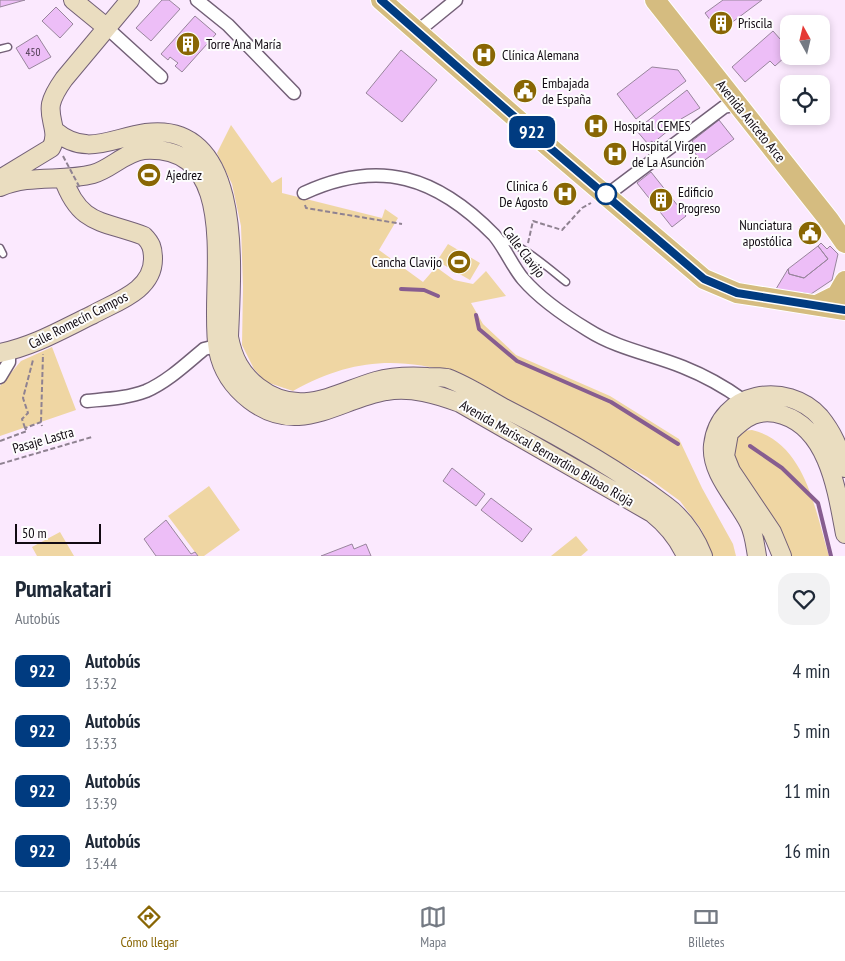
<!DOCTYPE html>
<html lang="es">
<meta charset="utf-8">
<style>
:root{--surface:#fff;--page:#f2f2f3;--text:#1f2937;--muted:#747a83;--line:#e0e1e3;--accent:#896604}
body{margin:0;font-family:"PT Sans Narrow",sans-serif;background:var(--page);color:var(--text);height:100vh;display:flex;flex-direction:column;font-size:19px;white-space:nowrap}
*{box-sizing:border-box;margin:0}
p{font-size:16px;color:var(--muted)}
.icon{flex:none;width:28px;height:28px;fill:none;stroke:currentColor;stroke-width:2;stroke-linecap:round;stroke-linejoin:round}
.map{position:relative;height:556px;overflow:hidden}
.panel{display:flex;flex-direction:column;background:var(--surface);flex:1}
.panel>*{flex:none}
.badge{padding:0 10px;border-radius:8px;font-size:18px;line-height:32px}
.needle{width:32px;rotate:352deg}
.controls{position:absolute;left:780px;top:15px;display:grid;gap:10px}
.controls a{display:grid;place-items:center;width:50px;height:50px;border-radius:10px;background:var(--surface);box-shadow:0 2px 8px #0003;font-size:25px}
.scale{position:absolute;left:15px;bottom:12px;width:86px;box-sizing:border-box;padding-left:5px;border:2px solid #110a12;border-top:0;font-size:14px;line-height:18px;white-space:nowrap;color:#110a12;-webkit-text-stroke:4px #fdfdfd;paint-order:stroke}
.map>.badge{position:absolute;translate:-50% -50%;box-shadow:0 0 0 2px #fff}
.round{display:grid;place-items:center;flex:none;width:52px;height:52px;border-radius:15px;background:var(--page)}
.summary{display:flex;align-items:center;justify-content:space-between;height:85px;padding:0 15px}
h1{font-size:24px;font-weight:700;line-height:38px}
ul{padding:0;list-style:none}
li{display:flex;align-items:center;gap:15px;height:60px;padding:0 15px}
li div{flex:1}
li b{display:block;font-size:19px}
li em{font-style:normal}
li .badge{min-width:55px;font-weight:700;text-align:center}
.tab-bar{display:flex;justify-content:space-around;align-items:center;height:70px;border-top:1px solid var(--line);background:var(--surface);font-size:14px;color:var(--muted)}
.tab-bar a{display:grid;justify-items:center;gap:2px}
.tab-bar .on{color:var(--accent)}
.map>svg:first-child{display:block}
</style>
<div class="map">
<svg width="845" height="556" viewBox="0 0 845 556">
<rect width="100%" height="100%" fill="#fbe9fe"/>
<path fill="#efd6a3" d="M231 125 272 183 282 177V193L382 218 385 209 398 218 379 250 423 282 436 267 454 280 473 284 486 271 506 296 471 303 483 324 516 355 610 396 679 439 702 488 733 544 736 556H712L701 529 680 501 647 477 455 373C394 356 349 360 293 391L266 382 254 369 242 345 243 287 241 226 232 184 217 153Z
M448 244 480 263 470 280 437 261Z
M52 347 76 410 0 436V386L21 361Z
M752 430C806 443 815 511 829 556H780L727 461 731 438 742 431Z
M209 486 240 530 204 556H198L168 516Z
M60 532 74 556H37L32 547Z
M576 536 588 550 581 556H551Z"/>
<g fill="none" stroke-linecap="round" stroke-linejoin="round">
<path stroke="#875d90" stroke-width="4" d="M401 289 424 290 438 296
M476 315 479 329 517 361 611 402 678 444
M750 446 782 468 818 503 831 556"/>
</g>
<path fill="#edbef7" stroke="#98859c" d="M0 0H25L0 7Z
M162 0H169L180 9 151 41 136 28Z
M723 0H762L719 32 705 13Z
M56 7 73 24 60 38 42 21Z
M195 16 216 34 182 72 175 66 178 63 170 57 168 60 161 54Z
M773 31 788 48 782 53 785 57 775 66 770 61 745 82 732 67Z
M37 35 51 57 29 69 16 48Z
M401 50 437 80 402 122 366 93Z
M652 67 678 70 686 81 636 119 617 94Z
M687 90 700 108 681 119 684 123 671 132 669 130 653 143 652 141 648 144 636 130Z
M719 120 734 139 702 162 694 152 698 149 692 141Z
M651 172 686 216 672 227 637 183Z
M821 243 827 249 830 246 838 254 832 280 811 294 803 293 801 295 776 289 788 269 789 274 804 278 828 259 818 246Z
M818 246 828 259 804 278 789 274 788 269Z
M452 468 485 494 476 506 443 481Z
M491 498 532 529 522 542 481 510Z
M166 520 191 554 195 552 198 556H156L144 539Z
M352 544 354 549 366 544 371 556H321Z"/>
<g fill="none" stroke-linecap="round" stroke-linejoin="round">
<g stroke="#736077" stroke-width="9">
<path id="lane" d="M0 49 8 47
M499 240C516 239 552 271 566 282
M0 248 3 254"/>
</g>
<g stroke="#736077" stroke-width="15">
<path id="street" d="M197 0 228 25 294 93
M106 27 161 77
M418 31 456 0
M304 193C380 158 437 177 494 235 505 248 512 266 523 279 541 300 565 316 588 330 618 349 651 354 683 367 703 375 725 387 743 400
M607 195 724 107 738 104
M0 377 9 362V351
M87 401C107 399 128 398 146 391 167 382 186 364 204 349L212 347 218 351"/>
</g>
<g stroke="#736077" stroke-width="20">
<path id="secondary" d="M73 0 106 27
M55 131C86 157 111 138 146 133 247 120 231 277 229 337 233 358 241 374 258 387 299 419 335 393 376 381 393 376 410 376 428 377 434 377 441 377 447 378 466 385 486 398 504 408 559 436 616 468 665 505 683 518 695 536 703 556
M0 179 51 148C60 132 48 120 51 104 53 95 59 86 64 79L130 0
M0 187C30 174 62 182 93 174 111 169 125 152 144 150 247 144 207 291 218 350 222 371 233 387 250 400 298 437 337 400 386 391 412 387 436 394 460 403L652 513C667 525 678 538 686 556
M0 353C34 346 61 330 92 315 115 302 153 291 153 259 153 248 151 243 144 236 102 220 80 226 63 178
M757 556C755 545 754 533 749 523 737 499 710 473 713 445 719 391 787 380 820 417 833 433 839 448 845 468
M782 556 772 532 731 471 725 456 729 433C745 417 759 407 783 415 829 430 837 492 845 534"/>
</g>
<g stroke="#fff" stroke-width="22">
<path id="primary" d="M381 0 549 147 704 279 737 293 845 310
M655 0 829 220 845 243
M817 305 837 295 845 281"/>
</g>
<path stroke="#8f8291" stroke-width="2" stroke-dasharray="5 2.5" stroke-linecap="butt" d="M305 205 306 208 402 224
M528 243 533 221 562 230 582 208 591 203
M41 422 43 354
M25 428 22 419 28 413 23 398 33 360
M0 441 27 431 25 428 41 422 42 426
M0 464 92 437"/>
<use href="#lane" stroke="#fff" stroke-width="6"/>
<use href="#street" stroke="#fff" stroke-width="12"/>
<use href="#secondary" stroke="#eaddc0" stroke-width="18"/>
<use href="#primary" stroke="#d5bc80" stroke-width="20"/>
<path stroke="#8f8291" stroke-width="2" stroke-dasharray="5 2.5" stroke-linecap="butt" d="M63 156 80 188"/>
</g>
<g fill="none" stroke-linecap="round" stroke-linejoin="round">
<g stroke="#fff" stroke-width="11">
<path id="line" d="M381 0 549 147 704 279 737 293 845 310"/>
</g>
<use href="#line" stroke="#003b80" stroke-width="8"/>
</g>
<defs>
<g id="building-disc" transform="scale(1.25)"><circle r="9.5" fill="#896604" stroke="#fdfdfd"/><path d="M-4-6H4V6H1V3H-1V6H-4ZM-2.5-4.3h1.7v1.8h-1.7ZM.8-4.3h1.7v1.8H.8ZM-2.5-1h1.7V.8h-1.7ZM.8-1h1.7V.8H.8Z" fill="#fff"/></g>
<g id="hospital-disc" transform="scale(1.25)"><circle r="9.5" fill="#896604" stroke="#fdfdfd"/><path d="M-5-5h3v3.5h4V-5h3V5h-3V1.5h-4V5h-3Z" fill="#fff"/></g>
<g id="civic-disc" transform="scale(1.25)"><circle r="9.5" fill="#896604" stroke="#fdfdfd"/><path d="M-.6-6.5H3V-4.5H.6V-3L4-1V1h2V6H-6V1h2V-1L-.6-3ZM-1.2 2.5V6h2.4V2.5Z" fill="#fff"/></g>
<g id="stadium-disc" transform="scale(1.25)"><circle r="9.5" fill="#896604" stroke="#fdfdfd"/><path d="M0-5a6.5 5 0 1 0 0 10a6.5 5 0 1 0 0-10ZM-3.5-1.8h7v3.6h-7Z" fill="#fff"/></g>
</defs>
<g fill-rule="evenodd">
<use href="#building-disc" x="721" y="23"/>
<use href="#building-disc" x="188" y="44"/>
<use href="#hospital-disc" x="484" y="55"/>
<use href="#civic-disc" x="525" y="91"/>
<use href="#hospital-disc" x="596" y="126"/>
<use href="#hospital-disc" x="615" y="154"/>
<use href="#stadium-disc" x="149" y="175"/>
<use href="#hospital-disc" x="565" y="194"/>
<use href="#building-disc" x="661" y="200"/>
<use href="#civic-disc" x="810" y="233"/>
<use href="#stadium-disc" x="459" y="262"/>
</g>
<circle fill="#fff" stroke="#003b80" stroke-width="2.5" cx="606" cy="194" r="10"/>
<g text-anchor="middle" stroke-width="4" stroke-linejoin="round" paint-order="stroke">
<g font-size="11" fill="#48374b">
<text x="33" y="56">450</text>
</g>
<g font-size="14" fill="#110a12" stroke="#fdfdfd" text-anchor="start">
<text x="738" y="28">Priscila</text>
<text x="206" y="49">Torre Ana María</text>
<text x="502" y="60">Clínica Alemana</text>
<text x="542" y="88">Embajada<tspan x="542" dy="16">de España</tspan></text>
<text x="614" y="131">Hospital CEMES</text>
<text x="632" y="151">Hospital Virgen<tspan x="632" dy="16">de La Asunción</tspan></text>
<text x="166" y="180">Ajedrez</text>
<text x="548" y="191" text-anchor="end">Clinica 6<tspan x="548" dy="16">De Agosto</tspan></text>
<text x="678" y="197">Edificio<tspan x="678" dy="16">Progreso</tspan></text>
<text x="792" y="230" text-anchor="end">Nunciatura<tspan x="792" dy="16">apostólica</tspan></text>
<text x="442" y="267" text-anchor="end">Cancha Clavijo</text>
</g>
<g font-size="14" fill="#110a12" stroke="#fdfdfd">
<text transform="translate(751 121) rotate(51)" y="5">Avenida Aniceto Arce</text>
<text transform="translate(524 252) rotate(53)" y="5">Calle Clavijo</text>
<text transform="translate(78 320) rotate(-27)" y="5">Calle Romecín Campos</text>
<text transform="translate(43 440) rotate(-16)" y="5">Pasaje Lastra</text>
<text transform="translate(547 453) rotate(30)" y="5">Avenida Mariscal Bernardino Bilbao Rioja</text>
</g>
</g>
</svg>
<div class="controls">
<a><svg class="needle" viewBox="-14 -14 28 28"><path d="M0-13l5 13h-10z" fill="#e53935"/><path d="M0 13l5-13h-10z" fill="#747a83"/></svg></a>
<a><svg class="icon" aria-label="locate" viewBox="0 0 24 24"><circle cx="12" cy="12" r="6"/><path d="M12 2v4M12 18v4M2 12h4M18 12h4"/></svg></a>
</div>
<div class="scale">50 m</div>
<b class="badge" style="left:532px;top:132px;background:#003b80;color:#fff">922</b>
</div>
<section class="panel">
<div class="summary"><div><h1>Pumakatari</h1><p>Autobús</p></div><a class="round"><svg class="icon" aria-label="heart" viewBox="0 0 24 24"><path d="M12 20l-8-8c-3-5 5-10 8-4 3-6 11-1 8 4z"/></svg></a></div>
<ul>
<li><span class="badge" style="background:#003b80;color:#fff">922</span><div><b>Autobús</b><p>13:32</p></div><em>4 min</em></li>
<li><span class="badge" style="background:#003b80;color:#fff">922</span><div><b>Autobús</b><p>13:33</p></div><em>5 min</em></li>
<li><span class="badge" style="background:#003b80;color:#fff">922</span><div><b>Autobús</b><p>13:39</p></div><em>11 min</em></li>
<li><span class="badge" style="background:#003b80;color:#fff">922</span><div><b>Autobús</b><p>13:44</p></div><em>16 min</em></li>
</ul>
</section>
<nav class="tab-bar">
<a class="on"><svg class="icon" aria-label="directions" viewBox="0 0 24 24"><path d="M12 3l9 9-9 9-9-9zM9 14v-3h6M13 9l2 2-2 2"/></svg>Cómo llegar</a>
<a><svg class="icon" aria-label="map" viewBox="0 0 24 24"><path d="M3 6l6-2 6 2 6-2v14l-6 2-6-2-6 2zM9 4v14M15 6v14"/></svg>Mapa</a>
<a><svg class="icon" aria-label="tickets" viewBox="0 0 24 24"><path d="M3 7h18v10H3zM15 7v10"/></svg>Billetes</a>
</nav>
